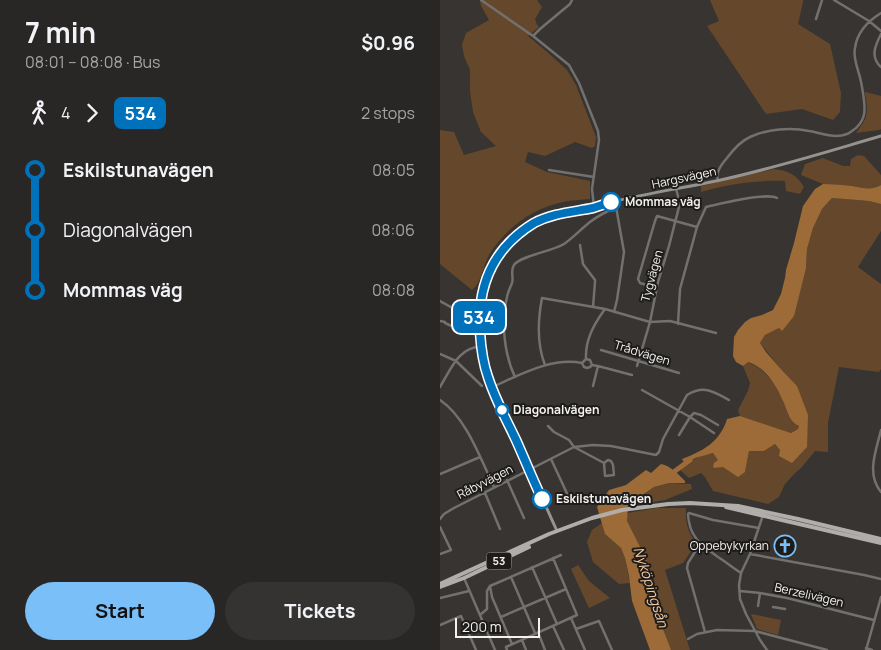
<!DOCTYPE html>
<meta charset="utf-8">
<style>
:root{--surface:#292725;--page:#353332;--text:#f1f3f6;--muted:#a5a5a7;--accent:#7abff8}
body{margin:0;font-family:Manrope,sans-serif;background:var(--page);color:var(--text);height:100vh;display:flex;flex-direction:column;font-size:19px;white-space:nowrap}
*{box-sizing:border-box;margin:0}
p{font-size:16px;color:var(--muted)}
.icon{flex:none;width:28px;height:28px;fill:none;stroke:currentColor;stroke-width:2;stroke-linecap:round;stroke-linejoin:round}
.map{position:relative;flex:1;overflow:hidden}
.drawer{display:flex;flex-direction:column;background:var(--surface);width:440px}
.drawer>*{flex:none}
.badge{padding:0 10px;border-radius:8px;font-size:18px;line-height:32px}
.scale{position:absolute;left:15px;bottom:12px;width:85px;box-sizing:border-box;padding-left:5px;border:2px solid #f4f2f0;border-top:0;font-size:14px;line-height:18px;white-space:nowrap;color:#f4f2f0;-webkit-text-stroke:4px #1d1c1a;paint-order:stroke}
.map>.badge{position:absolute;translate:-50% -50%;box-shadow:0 0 0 2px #fff}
.legs{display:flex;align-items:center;gap:8px;height:55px;padding:0 25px;font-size:16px}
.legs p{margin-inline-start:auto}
.head{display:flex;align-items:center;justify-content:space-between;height:85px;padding:0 25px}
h1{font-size:28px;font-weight:700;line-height:38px}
.primary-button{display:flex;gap:10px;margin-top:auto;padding:10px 25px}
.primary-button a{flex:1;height:58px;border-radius:30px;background:var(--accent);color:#111;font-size:20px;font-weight:700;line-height:58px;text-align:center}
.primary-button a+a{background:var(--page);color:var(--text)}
ul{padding:0 25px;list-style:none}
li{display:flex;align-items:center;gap:18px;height:60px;font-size:19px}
li i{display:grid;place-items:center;width:8px;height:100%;margin:0 6px;background:currentColor}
li i::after{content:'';width:12px;height:12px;margin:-6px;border:4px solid;border-radius:50%;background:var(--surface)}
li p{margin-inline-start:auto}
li:first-child i{background:linear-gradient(#0000 50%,currentColor 0)}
li:last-child i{background:linear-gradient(currentColor 50%,#0000 0)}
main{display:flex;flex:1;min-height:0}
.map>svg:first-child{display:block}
</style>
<main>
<section class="drawer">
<div class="head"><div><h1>7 min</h1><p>08:01 – 08:08 · Bus</p></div><b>$0.96</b></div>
<div class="legs"><svg class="icon" aria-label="walk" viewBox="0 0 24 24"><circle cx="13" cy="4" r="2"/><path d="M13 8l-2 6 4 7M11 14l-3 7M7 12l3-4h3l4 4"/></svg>4<svg class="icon" aria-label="forward" viewBox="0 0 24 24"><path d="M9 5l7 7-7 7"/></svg><b class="badge" style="background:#0072bc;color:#fff">534</b><p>2 stops</p></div>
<ul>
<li><i style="color:#0072bc"></i><b>Eskilstunavägen</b><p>08:05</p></li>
<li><i style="color:#0072bc"></i><span>Diagonalvägen</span><p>08:06</p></li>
<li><i style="color:#0072bc"></i><b>Mommas väg</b><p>08:08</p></li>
</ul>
<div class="primary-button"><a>Start</a><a>Tickets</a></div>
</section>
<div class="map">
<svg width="441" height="650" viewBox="0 0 441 650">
<rect width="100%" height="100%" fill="#373431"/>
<path fill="#65482b" d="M40 0H97L102 7 95 19 97 25 99 27 88 36 106 51 127 70 136 85 156 137 155 146 152 148 135 142 105 156 88 152 85 162 107 172 150 181V199C141 200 132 200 123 202 91 209 66 228 49 255 43 266 42 282 32 290L0 264V130L14 132 24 155 56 146 41 132 33 112 30 91V70L24 56 22 45 26 33 49 20 41 6Z
M270 0H363V2L358 24 390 44 401 93 400 112 393 120 362 109 326 114 267 26 279 21Z
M425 92 441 96V129L439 130 416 133C429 116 428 113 425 92Z
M418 155 424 156 441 175V185L436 188 424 189 414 186 383 184 361 175 365 164 383 158 403 166H410L411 159Z
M334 169C349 171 356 174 364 187L360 194 346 191 345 181C316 180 288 184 261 192V186Z
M392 198 429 201 441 204V231L418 267 441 284V369L439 372 399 367 388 423V452L375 451 361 468 355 473 345 484 339 497 328 504 273 491 265 477 261 473 249 478 240 470C249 460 260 455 273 453L279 461 275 468 283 467 305 472 309 451H324L335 444 340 450 367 447 357 386 340 368 320 343 325 335 339 328 342 331 366 268 367 249 373 228 382 209Z
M307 362C328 369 337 388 346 407 347 410 348 415 350 418 352 421 357 424 359 426L358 429 351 433 300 416 298 410 308 391 310 383 303 366Z
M229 483 251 484 252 489 225 500 188 506 214 487Z
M217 508H246C245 523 248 531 256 544L243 563 225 570 250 650H230L211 598 210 590 213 579 187 521V513Z
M162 523 165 534 181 548 185 558 190 583 179 584 153 562 147 542 152 530Z
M138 565 149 581 170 598 149 608 131 569Z
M311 614 341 620 338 635 317 629Z"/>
<path fill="#9d6b37" d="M383 184C393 184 403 185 412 186 423 188 431 191 441 185V204L429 201 392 198 382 209 373 228 367 249 366 268 354 316 342 331 339 328 325 335 320 343 326 352 340 368 357 386 368 415 367 447 352 463 339 456 340 450 335 444 324 451H309L305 472 298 477 283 467 275 468 273 467 274 463 278 460 273 453 255 458 245 464 242 459C263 451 280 442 287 419L300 416 351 433 358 429 359 426C349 421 348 413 344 403 336 386 327 368 308 362L303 366 296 362 293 356 294 337 298 330 305 322 311 318 322 315 333 310 341 294 345 278 346 270 354 243 363 206 375 189Z
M221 464C231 466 238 474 245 481V483H229L214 487 188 505 187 521 208 563 213 579 210 590 211 598 231 650H210L192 601 189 576 185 558 181 548 165 534 157 507 169 490 186 485 206 470 211 473Z"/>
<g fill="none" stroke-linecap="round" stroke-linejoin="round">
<path stroke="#9d6b37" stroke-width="5" d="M232 475 235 471 250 460"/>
<path stroke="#73716f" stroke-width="2.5" d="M41 0 93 36 129 65 139 83 158 131 159 140 152 189 154 207
M394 0 429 21 441 31
M376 19 382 0
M441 34C435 46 430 57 441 67
M93 36 100 29 130 4 132 0
M109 170 154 177
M278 181C275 172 282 164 287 158 293 150 301 141 310 137 327 129 351 127 369 131 382 133 394 139 407 134 410 133 413 130 416 128 427 118 425 107 423 93 422 87 421 80 419 74 417 66 413 57 415 48 417 32 428 21 441 13
M140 245 143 264 155 280V282L153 307
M217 288 200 283 198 279 215 221 217 216 257 227
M0 301 18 311 26 318 39 321
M174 312 177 300 184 252 175 201
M0 321 5 322V323L20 330
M238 324 240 289 257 227 266 207C280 204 326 192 337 198
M161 350 239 373
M0 354 16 361 42 386
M146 359 150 360 152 365 158 366
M142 363 146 359C145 340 154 324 165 309
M142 363 144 367 147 368 150 367 152 365
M105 365C97 345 98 319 102 298L165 309 210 322 230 321 276 333
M197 366 210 322 218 282 229 246 239 207 238 196 236 189
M75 377C64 354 61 322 67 297 68 292 70 288 72 283 74 277 70 271 74 265 80 256 113 251 124 244 133 238 141 229 150 222 158 216 167 211 177 207
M153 386 158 366 192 375
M0 387C10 371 19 346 41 347
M52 387C80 375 111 357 142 363
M202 390 250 417 274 433
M0 400C26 417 41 460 54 487
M108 426 114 432 129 440 134 447 164 463 165 476 174 475 173 465 171 461 168 460 164 463
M441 430C436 451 426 474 441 492
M239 435 250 417 254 413 261 415 278 425
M111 459 131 502
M0 474 40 457
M67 480 84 518
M45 493 60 529
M323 515 310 554 301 573 299 585 300 599 306 614 320 640 327 650
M0 519 4 514 14 508 134 447 153 445 171 446 216 455 219 452 223 439 247 395C264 385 273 391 289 400
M0 527 11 550 0 554
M260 544 248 563 247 568 265 632
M310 554 424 575 441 579
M92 567 117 624
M301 573C293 568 286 562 278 557 261 545 249 537 248 514L249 513 273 520 319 528
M71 577 95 633
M24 578 55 650
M50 586 52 597 72 644
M300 591 320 593 347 598 434 620
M0 598 29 591
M318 606 320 593
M333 607 345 609
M40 615 47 609V591L50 586 121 555
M61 617 126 589
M131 618 145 650
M0 625 21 616 36 650
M113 626 124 650
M136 629 159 621 172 650
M98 632 105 650
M248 639 257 634 277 630 315 631 387 650
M82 640 86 650
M426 648 432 650
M67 650 66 647 137 615 113 558
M426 650 441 597"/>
<path stroke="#959390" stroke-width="3" d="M117 531 52 387C27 323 37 247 105 218 120 211 138 211 154 207 161 206 168 203 176 201 209 193 243 188 276 181 332 169 386 152 441 136"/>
<path stroke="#b0adaa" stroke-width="4" d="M286 507 441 543
M0 584 109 534 152 518 182 510 228 504 250 503 298 506 358 519 441 539
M0 587 24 578 89 547"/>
</g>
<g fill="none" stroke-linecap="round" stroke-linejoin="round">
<g stroke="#fff" stroke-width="11">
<path id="line-1" d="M102 499C93 480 85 460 76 440 66 419 55 399 48 377 43 363 41 348 40 332 37 286 53 248 94 223 113 213 133 212 153 208 159 206 165 204 171 202"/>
</g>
<use href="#line-1" stroke="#0072bc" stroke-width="8"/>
</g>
<defs>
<g id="church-ring" transform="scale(1.125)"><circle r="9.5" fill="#1d1c1a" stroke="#7abff8" stroke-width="1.5"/><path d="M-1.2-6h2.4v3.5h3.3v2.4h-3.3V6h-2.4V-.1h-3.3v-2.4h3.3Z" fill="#7abff8"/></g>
</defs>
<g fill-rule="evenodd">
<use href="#church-ring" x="345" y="546"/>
</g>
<g fill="#fff" stroke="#0072bc" stroke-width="2.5">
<circle cx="171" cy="202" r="9"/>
<circle cx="62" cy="410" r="6"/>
<circle cx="102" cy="499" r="9"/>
</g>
<g text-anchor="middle" stroke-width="4" stroke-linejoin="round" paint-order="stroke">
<rect fill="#1d1c1a" stroke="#b4b2b0" stroke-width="1" x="46.5" y="552.5" width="25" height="17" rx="4"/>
<g font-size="11" font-weight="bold" fill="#f4f2f0">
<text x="59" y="565">53</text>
</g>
<g font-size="12" fill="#f4f2f0" stroke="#1d1c1a">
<text transform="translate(244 178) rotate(-12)" y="4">Hargsvägen</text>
<text transform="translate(212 276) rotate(-75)" y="4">Tygvägen</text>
<text transform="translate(202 353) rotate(17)" y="4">Trådvägen</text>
<text transform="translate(45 482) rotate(-27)" y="4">Råbyvägen</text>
<text transform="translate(369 595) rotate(13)" y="4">Berzelivägen</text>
</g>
<g font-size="12" font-weight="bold" fill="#f4f2f0" stroke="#1d1c1a" text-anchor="start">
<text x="185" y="206">Mommas väg</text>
<text x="73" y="414">Diagonalvägen</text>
<text x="116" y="503">Eskilstunavägen</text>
</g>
<g font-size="12" fill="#f4f2f0" stroke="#1d1c1a" text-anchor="end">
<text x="329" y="550">Oppebykyrkan</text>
</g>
<g font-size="14" font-style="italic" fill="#f7cba1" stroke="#1d1c1a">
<text transform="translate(211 587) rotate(72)" y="5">Nyköpingsån</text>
</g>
</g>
</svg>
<div class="scale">200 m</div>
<b class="badge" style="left:39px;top:317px;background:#0072bc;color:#fff">534</b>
</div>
</main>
